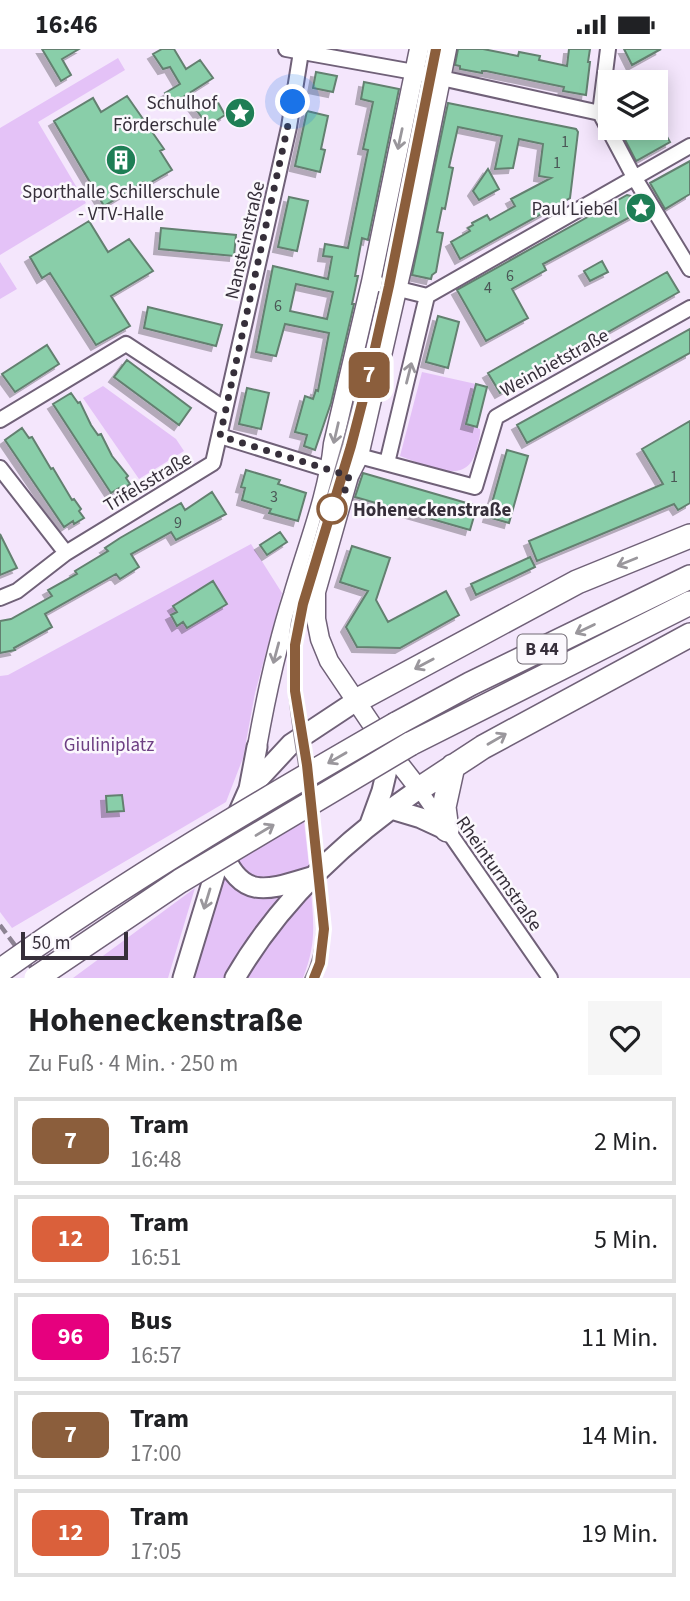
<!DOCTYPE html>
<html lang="de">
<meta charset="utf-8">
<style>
:root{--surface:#fff;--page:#f6f6f6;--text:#202124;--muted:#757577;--line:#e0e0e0}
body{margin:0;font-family:"Source Sans 3",sans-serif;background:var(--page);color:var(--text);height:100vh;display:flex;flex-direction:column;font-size:26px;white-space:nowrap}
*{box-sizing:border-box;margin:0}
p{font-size:23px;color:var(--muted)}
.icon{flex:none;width:38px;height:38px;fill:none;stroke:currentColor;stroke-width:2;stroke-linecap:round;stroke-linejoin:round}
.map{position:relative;height:929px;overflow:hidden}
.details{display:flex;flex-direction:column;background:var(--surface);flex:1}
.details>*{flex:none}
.badge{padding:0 14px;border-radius:10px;font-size:24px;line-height:46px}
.fabs{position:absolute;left:598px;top:21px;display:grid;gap:14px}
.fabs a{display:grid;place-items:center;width:70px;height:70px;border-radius:0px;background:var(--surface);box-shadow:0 4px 18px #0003;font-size:35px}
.scale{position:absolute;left:21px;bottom:18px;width:107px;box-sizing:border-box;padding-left:7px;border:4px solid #362f3a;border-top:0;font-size:19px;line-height:24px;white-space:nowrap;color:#362f3a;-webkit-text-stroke:5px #fbf8fd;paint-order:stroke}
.you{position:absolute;width:35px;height:35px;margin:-18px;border:5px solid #fff;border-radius:50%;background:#1a73e8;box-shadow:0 0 0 10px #1a73e833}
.map>.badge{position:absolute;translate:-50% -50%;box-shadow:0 0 0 4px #fff}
.round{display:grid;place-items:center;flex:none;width:74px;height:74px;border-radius:0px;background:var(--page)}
.overview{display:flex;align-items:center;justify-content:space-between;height:119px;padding:0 28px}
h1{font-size:33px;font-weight:700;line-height:52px}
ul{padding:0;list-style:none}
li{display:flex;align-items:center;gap:21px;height:88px;margin:0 14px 10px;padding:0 14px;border:4px solid var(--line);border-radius:0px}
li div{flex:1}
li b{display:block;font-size:26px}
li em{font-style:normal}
li .badge{min-width:77px;font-weight:700;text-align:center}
.status{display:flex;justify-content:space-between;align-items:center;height:49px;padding:0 35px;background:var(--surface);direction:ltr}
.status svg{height:19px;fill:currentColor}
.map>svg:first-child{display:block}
</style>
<div class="status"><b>16:46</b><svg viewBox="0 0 49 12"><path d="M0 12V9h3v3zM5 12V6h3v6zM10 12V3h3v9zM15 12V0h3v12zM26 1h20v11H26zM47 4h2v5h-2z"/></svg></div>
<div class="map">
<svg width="690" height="929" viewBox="0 0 690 929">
<defs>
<filter id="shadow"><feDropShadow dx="-5" dy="5" stdDeviation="0" flood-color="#0004"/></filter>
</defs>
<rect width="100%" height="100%" fill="#f4e6fc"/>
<path fill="#e4c2f7" d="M118 9 125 21 38 73 86 154 0 206V79Z
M0 213 17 240 0 250Z
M422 323 476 335 466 375 480 380C481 387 478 394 476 402 466 439 426 416 400 407Z
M103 337 176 390 184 402 139 430 83 349Z
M251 495 282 544 255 644 243 709 226 753 12 879 0 863V627L8 626Z
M304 772 309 817 294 826 257 833 235 813Z
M225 826 285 845 226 929H192L223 827Z
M195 839 168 929H73Z
M311 842C314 878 316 895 303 929H244L283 872Z"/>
<path fill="#89cea9" stroke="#638070" stroke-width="2" fill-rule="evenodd" filter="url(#shadow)" d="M42 0H79L62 10 71 26 61 32Z
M162 0H174L186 20 200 11 213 29 172 55 165 44 180 35 170 18 163 20 153 5Z
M458 0H483L518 7 519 3 540 7 539 11 567 17 569 0H590L588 13H590L586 46 563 42 564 38 486 22H482V24L460 20V17L455 16Z
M624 0H661L632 16Z
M316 23 337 27 333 43 313 39Z
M364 33 399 40 368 191 362 189 355 227H358L352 255H354L331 354 315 401 304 397 307 386 295 383 305 347 313 350 316 341 318 342 329 284 285 275 276 307 256 303 273 217 328 230 332 208 323 207 325 195 348 199 368 101 363 100 373 53 361 50ZM296 235 333 243 327 270 290 262Z
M127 47 164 100 160 102 172 121 146 136 144 133 104 157 54 72 93 49 101 63Z
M216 50 225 66 208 77 192 55Z
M448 54 576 80 578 83 570 149 460 210 451 193 470 182 468 179 473 176 472 174 487 166 490 171 515 157 511 150 551 129 539 127 543 95 519 90 513 119 495 120 502 87 458 78 449 118 453 119 445 160 442 159 437 183 443 184 436 223 432 226 431 230 412 226Z
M307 62 328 67 321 100 325 101 320 123 295 117Z
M661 77 670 93 636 112 619 79H657Z
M690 112V145L665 160 650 134Z
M488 120 499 140 479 151 473 142Z
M627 146 635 148 643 161 543 215 546 221 512 240 528 269 486 292 457 241Z
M289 148 308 152 297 202 278 198Z
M89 172 108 203 129 190 153 222 111 247 130 277 96 296 50 224 42 229 30 208Z
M161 179 236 186 234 207 159 200Z
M602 212 608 223 590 232 584 222Z
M667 223 679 243 500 344 488 324Z
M148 258 222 276 216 297 144 279Z
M438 267 459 273 448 319 426 313Z
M690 280V304L527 394 517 376Z
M47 296 59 315 15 343 2 325Z
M127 311 191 359 179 376 114 328Z
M476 335 487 338 477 378 466 375Z
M247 339 269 344 261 380 239 375Z
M71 344 78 354 80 353 91 376 98 386 101 385 112 407 128 427 126 429 130 435 121 441 119 439 111 444 53 355Z
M690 372V454L678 461 674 455 537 512 529 492 663 435 642 400Z
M22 379 29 389 32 388 51 420 53 419 72 451 74 450 81 460 79 462 84 469 74 475 73 472 64 478 5 391Z
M507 401 528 407 509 474 488 468Z
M246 421 280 431 278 435 306 444 298 472 269 464 271 460 242 451 245 439 241 438Z
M363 424 477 457 470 481 355 448Z
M212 443 226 465 176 491 171 483 131 505 139 518 120 530 116 525 45 565 52 578 14 599 15 601 0 604V572L11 570 52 547 48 541 77 525 75 522 108 502 105 499 120 489 181 454 185 461Z
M280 483 287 493 267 506 260 496Z
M0 485 17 519 0 526Z
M352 497 390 509 376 551 388 573 446 542 459 566 400 599 357 598 346 578 368 542 340 533Z
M530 508 535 518 476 546 471 535Z
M213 532 227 555 187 579 183 573 177 577 171 566 177 563 173 557Z
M122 746 124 762 107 763 106 747Z"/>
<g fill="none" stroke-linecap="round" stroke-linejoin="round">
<g stroke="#706178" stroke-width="18">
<path id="minor" d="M286 0 414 23 600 64
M608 0 600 64 634 128 690 220
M371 233 427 247 690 97
M0 371 126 295 225 360
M220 387 349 427
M359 407 475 438 496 368 690 259
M387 414 427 247
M0 419 66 504
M0 549 17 542 66 504 213 414 289 78 301 3
M419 740 550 929"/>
</g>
<g stroke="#706178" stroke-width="21">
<path id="tertiary" d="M257 698C266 647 277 596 293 546 307 497 328 446 333 395L371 233 419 0
M419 740 391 704 329 612 320 590 316 570V543L349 427 359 407 408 193 447 0"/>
</g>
<g stroke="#706178" stroke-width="23">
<path id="secondary" d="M252 737 291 695 356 652
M391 760 421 769 447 781
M370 775 382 742 391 704
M222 801C241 852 268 841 311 828
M183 929 222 801 249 740 257 698
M235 929C279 853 346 790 419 740"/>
</g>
<g stroke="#706178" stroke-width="26">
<path id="trunk" d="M356 652 577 533 690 487
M396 675 470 635 690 528
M410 695 690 554
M419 740 483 698 690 586
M447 781 444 758 453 717"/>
</g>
<use href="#minor" stroke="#fff" stroke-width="14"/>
<use href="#tertiary" stroke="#fff" stroke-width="18"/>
<use href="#secondary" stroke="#fff" stroke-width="19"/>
<use href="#trunk" stroke="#fff" stroke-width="23"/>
<path stroke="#8d8393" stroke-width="2" d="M305 929C323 895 317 860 313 824 309 788 305 752 299 717 291 664 283 626 292 572L368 306 430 0"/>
<path stroke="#8d8393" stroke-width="4.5" stroke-dasharray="10 5" stroke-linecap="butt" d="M0 876 39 929"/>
<g stroke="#706178" stroke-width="26" stroke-linecap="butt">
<path id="trunk-bridge" d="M0 922C127 831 260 753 396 675
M36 929 180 832 410 695"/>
</g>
<use href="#trunk-bridge" stroke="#fff" stroke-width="23"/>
</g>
<defs><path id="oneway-shaft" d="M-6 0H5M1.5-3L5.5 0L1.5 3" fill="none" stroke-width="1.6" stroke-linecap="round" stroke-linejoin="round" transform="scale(1.75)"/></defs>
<g stroke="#9a979c">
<use href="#oneway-shaft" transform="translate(400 90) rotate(102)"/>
<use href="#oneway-shaft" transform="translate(409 324) rotate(-76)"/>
<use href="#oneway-shaft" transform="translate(336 384) rotate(103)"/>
<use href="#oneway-shaft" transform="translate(627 513) rotate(158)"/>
<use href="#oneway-shaft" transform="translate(585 580) rotate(154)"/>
<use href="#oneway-shaft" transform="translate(276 604) rotate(105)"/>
<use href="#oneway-shaft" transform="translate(424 615) rotate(152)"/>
<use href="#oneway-shaft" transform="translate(497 690) rotate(-30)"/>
<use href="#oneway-shaft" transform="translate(337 709) rotate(150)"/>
<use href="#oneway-shaft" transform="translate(265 781) rotate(-31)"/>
<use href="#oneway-shaft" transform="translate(207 850) rotate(107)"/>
</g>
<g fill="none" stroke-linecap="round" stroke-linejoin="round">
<g stroke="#fff" stroke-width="16">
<path id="line" d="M314 929 320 914 324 880 307 716 295 642V596L303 555 351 397 366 339 389 237 436 0"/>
</g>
<use href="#line" stroke="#8b5e3c" stroke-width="10"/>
<path stroke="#362f3a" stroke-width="7" stroke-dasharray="0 12.6" d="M293 53 220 387 349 427 336 473 332 460"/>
</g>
<defs>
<g id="sight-disc" transform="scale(1.575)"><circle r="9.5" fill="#1e7e55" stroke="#fbf8fd"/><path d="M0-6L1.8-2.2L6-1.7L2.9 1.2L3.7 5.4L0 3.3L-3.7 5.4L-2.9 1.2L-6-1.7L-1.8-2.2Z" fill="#fff"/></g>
<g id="building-disc" transform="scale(1.575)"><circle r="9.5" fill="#1e7e55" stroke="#fbf8fd"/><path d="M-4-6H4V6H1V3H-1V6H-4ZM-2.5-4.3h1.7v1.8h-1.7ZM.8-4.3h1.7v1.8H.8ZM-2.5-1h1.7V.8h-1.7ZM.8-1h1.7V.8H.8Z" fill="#fff"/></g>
</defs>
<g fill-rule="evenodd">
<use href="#sight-disc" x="240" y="64"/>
<use href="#building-disc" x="121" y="111"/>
<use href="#sight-disc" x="641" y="159"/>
</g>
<circle fill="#fff" stroke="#8b5e3c" stroke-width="3.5" cx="332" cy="460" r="14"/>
<g text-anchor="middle" stroke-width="5" stroke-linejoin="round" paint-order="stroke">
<g font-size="16" fill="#4b5756">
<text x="565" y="98">1</text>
<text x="557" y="119">1</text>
<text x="510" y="232">6</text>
<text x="488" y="244">4</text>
<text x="278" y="262">6</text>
<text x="674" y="433">1</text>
<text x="274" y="453">3</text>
<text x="178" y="479">9</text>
</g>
<rect fill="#fbf8fd" stroke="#716b74" stroke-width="2" x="517.5" y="585.5" width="49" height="29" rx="5"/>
<g font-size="18" font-weight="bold" fill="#362f3a">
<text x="542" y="606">B 44</text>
</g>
<g font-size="19" fill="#362f3a" stroke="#fbf8fd" text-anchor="end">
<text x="217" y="60">Schulhof<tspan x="217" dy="22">Förderschule</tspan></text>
<text x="121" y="149" text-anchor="middle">Sporthalle Schillerschule<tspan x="121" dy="22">- VTV-Halle</tspan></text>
<text x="618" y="166">Paul Liebel</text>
</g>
<g font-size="19" fill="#362f3a" stroke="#fbf8fd">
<text transform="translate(244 191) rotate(-77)" y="7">Nansteinstraße</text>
<text transform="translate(554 313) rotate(-29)" y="7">Weinbietstraße</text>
<text transform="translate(147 432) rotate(-31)" y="7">Trifelsstraße</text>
<text transform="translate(500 824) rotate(55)" y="7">Rheinturmstraße</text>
</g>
<g font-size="19" font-weight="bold" fill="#362f3a" stroke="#fbf8fd" text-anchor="start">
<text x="353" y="467">Hoheneckenstraße</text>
</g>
<g font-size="19" fill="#6d3f83" stroke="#fbf8fd">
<text x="109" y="702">Giuliniplatz</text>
</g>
</g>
</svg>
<div class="fabs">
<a><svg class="icon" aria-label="layers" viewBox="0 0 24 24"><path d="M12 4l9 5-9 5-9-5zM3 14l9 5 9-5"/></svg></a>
</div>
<div class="scale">50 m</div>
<div class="you" style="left:293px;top:53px"></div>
<b class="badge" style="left:369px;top:326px;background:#8b5e3c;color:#fff">7</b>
</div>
<section class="details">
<div class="overview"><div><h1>Hoheneckenstraße</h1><p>Zu Fuß · 4 Min. · 250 m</p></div><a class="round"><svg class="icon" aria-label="heart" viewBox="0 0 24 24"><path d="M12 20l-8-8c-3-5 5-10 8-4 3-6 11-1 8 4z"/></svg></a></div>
<ul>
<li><span class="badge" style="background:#8b5e3c;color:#fff">7</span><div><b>Tram</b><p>16:48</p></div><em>2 Min.</em></li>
<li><span class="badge" style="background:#da603b;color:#fff">12</span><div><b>Tram</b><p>16:51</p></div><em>5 Min.</em></li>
<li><span class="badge" style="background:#e6007e;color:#fff">96</span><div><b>Bus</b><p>16:57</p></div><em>11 Min.</em></li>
<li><span class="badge" style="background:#8b5e3c;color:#fff">7</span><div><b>Tram</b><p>17:00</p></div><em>14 Min.</em></li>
<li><span class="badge" style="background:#da603b;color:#fff">12</span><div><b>Tram</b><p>17:05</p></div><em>19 Min.</em></li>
</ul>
</section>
